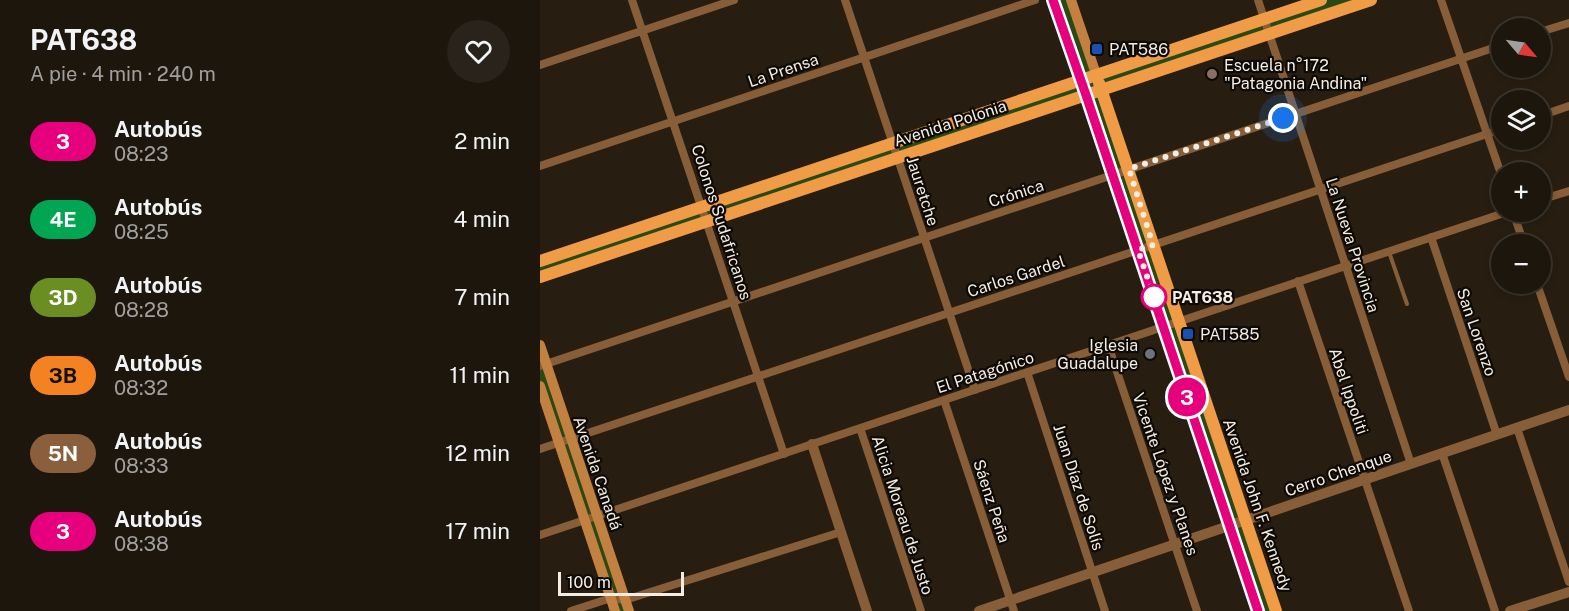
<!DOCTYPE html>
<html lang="es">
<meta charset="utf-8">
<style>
:root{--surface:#1d160d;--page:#2a231b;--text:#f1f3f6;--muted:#a09f9d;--line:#3b352e}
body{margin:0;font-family:"Public Sans",sans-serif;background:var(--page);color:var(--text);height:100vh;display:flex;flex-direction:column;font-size:22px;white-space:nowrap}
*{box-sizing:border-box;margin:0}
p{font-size:20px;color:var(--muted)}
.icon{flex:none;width:33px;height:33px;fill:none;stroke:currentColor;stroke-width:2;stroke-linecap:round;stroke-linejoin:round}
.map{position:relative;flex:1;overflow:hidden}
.panel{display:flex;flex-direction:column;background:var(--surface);width:540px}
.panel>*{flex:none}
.badge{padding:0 12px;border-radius:20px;font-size:21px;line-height:39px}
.needle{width:39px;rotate:119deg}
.buttons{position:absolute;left:951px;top:18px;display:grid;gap:12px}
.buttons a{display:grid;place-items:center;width:60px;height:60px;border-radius:50%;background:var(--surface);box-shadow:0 3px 9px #0003,0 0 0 2px var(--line);font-size:30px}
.scale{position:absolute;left:18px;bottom:15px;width:126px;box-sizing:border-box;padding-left:6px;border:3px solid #f3ede4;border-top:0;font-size:16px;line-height:21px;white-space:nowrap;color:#f3ede4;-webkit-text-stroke:4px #0d0904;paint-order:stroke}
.you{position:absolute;width:30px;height:30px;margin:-15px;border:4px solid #fff;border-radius:50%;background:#1a73e8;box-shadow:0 0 0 9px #1a73e833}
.map>.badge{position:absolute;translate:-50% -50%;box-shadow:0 0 0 3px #fff}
.round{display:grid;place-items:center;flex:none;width:63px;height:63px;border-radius:32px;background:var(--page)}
.overview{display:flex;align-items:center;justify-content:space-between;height:102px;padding:0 30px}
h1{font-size:28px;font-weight:700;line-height:45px}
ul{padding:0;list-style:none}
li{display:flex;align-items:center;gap:18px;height:78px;padding:0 30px}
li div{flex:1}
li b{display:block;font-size:22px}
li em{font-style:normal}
li .badge{min-width:66px;font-weight:700;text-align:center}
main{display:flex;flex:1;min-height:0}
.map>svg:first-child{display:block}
</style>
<main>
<section class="panel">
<div class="overview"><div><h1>PAT638</h1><p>A pie · 4 min · 240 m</p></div><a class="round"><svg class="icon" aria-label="heart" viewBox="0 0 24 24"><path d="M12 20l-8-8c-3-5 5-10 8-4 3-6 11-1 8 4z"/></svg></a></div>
<ul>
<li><span class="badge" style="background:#e6007e;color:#fff">3</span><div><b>Autobús</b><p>08:23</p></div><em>2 min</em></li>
<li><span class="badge" style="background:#00a651;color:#fff">4E</span><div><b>Autobús</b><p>08:25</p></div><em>4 min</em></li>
<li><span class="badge" style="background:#6b8e23;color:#fff">3D</span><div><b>Autobús</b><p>08:28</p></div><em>7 min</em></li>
<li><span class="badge" style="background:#f58220;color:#111">3B</span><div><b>Autobús</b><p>08:32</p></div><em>11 min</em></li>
<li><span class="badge" style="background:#8b5e3c;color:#fff">5N</span><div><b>Autobús</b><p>08:33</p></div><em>12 min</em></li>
<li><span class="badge" style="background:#e6007e;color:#fff">3</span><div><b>Autobús</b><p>08:38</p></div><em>17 min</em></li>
</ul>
</section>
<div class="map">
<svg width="1029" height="611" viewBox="0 0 1029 611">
<rect width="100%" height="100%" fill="#271e11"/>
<path fill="#2a4914" d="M513 0H531L556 74 781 0H831L562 90 736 611H718L546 95 0 277V261L540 80Z
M0 345 89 611H75L0 386Z"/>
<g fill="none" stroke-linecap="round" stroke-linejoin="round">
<path stroke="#875e38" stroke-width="4" d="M849 252 867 304"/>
<path stroke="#875e38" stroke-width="8" d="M92 0 244 454
M305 0 435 390
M718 0 871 464
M901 0 962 177
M1000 32 1029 23
M0 65 194 0
M1000 116 1029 106
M0 166 495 0
M1000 200 1029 191
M973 212 984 244
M891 237 957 435
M758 281 869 611
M997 284 1029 377
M568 345 657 611
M0 366 962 45
M487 372 565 611
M404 400 474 611
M320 428 381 611
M977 428 1029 582
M0 449 962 129
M902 453 955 611
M0 535 967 212
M31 611 71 598 85 600 301 532"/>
<path stroke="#875e38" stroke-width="10" d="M272 444 327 611
M439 611 1029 410
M970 611 1029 592"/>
<path stroke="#c28140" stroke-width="10" d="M513 0 541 80
M531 0 556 74
M0 345 89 611
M0 386 75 611"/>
<path stroke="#f09b45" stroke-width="12" d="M559 83 736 611
M544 89 718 611
M0 261 781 0
M0 277 831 0"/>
</g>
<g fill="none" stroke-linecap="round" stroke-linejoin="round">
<g stroke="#fff" stroke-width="14">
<path id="line" d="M513 0 546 95 718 611"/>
</g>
<use href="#line" stroke="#e6007e" stroke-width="9"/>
<path stroke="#f3ede4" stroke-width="6" stroke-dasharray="0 10.8" d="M614 297 598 250 613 245 589 169 743 118"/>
</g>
<g fill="#1a4fb4" stroke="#0d0904" stroke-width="2">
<rect x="551" y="43" width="12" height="12" rx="3"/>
<rect x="642" y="328" width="12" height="12" rx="3"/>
</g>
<circle fill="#8d6e63" stroke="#0d0904" stroke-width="2" cx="672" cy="74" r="6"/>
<circle fill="#fff" stroke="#e6007e" stroke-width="3" cx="614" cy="297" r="12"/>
<circle fill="#6b7280" stroke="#0d0904" stroke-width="2" cx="610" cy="354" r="6"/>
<g text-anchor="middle" stroke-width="4.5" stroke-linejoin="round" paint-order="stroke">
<g font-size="16" fill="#f3ede4" stroke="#0d0904" text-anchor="start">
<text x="569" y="55">PAT586</text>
<text x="684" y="71">Escuela n°172<tspan x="684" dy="18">"Patagonia Andina"</tspan></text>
<text x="660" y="340">PAT585</text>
<text x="598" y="351" text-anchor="end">Iglesia<tspan x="598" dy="18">Guadalupe</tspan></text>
</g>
<g font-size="16" fill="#f3ede4" stroke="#0d0904">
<text transform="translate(243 70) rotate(-19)" y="6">La Prensa</text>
<text transform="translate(410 123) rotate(-18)" y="6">Avenida Polonia</text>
<text transform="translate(383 191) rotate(72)" y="6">Jauretche</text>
<text transform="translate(476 193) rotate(-18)" y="6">Crónica</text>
<text transform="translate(182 222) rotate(72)" y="6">Colonos Sudafricanos</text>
<text transform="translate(813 245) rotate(72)" y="6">La Nueva Provincia</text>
<text transform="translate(476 276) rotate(-18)" y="6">Carlos Gardel</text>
<text transform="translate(937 332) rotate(71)" y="6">San Lorenzo</text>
<text transform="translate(445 372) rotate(-18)" y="6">El Patagónico</text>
<text transform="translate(809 391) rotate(71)" y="6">Abel Ippoliti</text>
<text transform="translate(58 473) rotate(71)" y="6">Avenida Canadá</text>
<text transform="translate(798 473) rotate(-19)" y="6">Cerro Chenque</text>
<text transform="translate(626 474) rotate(71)" y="6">Vicente López y Planes</text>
<text transform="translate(539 487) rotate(72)" y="6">Juan Díaz de Solís</text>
<text transform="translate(452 501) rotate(72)" y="6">Sáenz Peña</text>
<text transform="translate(718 505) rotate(71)" y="6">Avenida John F. Kennedy</text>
<text transform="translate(363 515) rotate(72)" y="6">Alicia Moreau de Justo</text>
</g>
<g font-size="16" font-weight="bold" fill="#f3ede4" stroke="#0d0904" text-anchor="start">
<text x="632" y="303">PAT638</text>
</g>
</g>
</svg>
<div class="buttons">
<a><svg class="needle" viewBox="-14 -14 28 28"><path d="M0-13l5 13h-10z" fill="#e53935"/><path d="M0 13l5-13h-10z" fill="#a09f9d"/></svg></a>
<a><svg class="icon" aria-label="layers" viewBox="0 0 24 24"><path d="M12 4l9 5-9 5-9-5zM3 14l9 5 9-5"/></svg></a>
<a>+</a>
<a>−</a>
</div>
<div class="scale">100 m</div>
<div class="you" style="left:743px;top:118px"></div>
<b class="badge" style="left:647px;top:397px;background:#e6007e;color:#fff">3</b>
</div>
</main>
